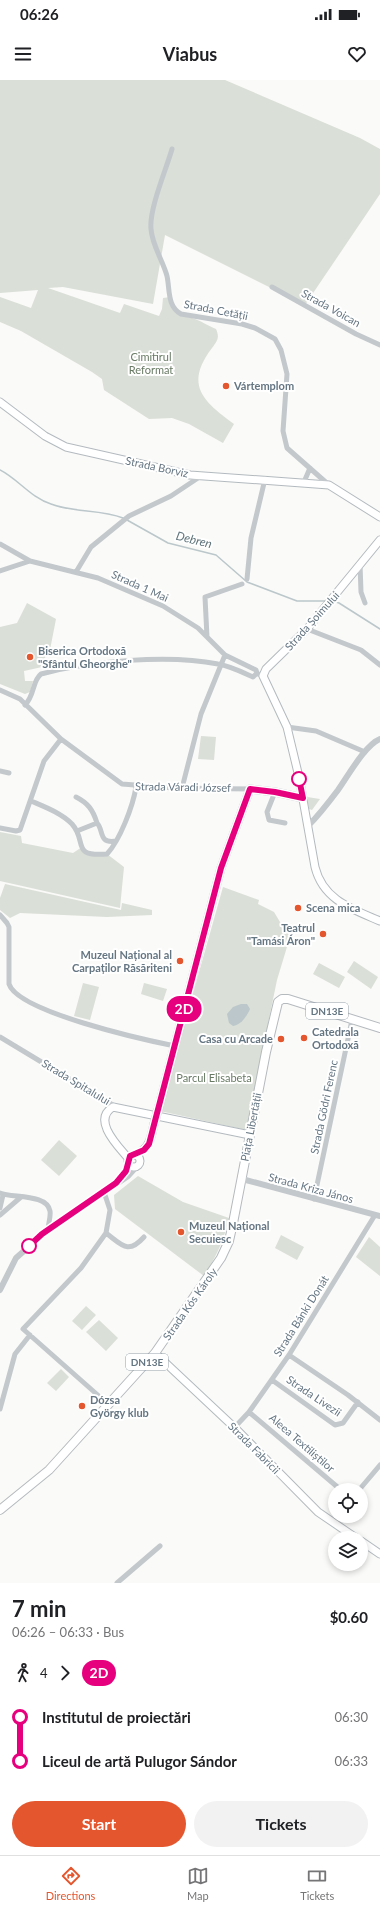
<!DOCTYPE html>
<meta charset="utf-8">
<style>
:root{--surface:#fff;--page:#f2f2f2;--text:#202124;--muted:#757577;--line:#e0e0e0;--accent:#e4572e}
body{margin:0;font-family:Lato,sans-serif;background:var(--page);color:var(--text);height:100vh;display:flex;flex-direction:column;font-size:15px;white-space:nowrap}
*{box-sizing:border-box;margin:0}
p{font-size:13px;color:var(--muted)}
.icon{flex:none;width:22px;height:22px;fill:none;stroke:currentColor;stroke-width:2;stroke-linecap:round;stroke-linejoin:round}
.map{position:relative;height:1503px;overflow:hidden}
.sheet{display:flex;flex-direction:column;background:var(--surface);flex:1}
.sheet>*{flex:none}
.badge{padding:0 8px;border-radius:13px;font-size:14px;line-height:26px}
.fabs{position:absolute;left:328px;top:1403px;display:grid;gap:8px}
.fabs a{display:grid;place-items:center;width:40px;height:40px;border-radius:50%;background:var(--surface);box-shadow:0 2px 6px #0003;font-size:20px}
.map>.badge{position:absolute;translate:-50% -50%;box-shadow:0 0 0 2px #fff}
.legs{display:flex;align-items:center;gap:6px;height:44px;padding:0 12px;font-size:13px}
.legs p{margin-inline-start:auto}
.headline{display:flex;align-items:center;justify-content:space-between;height:68px;padding:0 12px}
h1{font-size:22px;font-weight:700;line-height:30px}
.action{display:flex;gap:8px;margin-top:auto;padding:8px 12px}
.action a{flex:1;height:46px;border-radius:24px;background:var(--accent);color:#fff;font-size:16px;font-weight:700;line-height:46px;text-align:center}
.action a+a{background:var(--page);color:var(--text)}
ul{padding:0 12px;list-style:none}
li{display:flex;align-items:center;gap:14px;height:44px;font-size:15px}
li i{display:grid;place-items:center;width:6px;height:100%;margin:0 5px;background:currentColor}
li i::after{content:'';width:10px;height:10px;margin:-5px;border:3px solid;border-radius:50%;background:var(--surface)}
li p{margin-inline-start:auto}
li:first-child i{background:linear-gradient(#0000 50%,currentColor 0)}
li:last-child i{background:linear-gradient(currentColor 50%,#0000 0)}
.status{display:flex;justify-content:space-between;align-items:center;height:28px;padding:0 20px;background:var(--surface);direction:ltr}
.status svg{height:11px;fill:currentColor}
header{display:flex;justify-content:space-between;align-items:center;height:52px;padding:0 12px;background:var(--surface);font-size:18px;font-weight:700}
.dock{display:flex;justify-content:space-around;align-items:center;height:56px;border-top:1px solid var(--line);background:var(--surface);font-size:11px;color:var(--muted)}
.dock a{display:grid;justify-items:center;gap:2px}
.dock .current{color:var(--accent)}
.map>svg:first-child{display:block}
</style>
<div class="status"><b>06:26</b><svg viewBox="0 0 49 12"><path d="M0 12V9h3v3zM5 12V6h3v6zM10 12V3h3v9zM15 12V0h3v12zM26 1h20v11H26zM47 4h2v5h-2z"/></svg></div>
<header><svg class="icon" aria-label="menu" viewBox="0 0 24 24"><path d="M4 6h16M4 12h16M4 18h16"/></svg>Viabus<svg class="icon" aria-label="heart" viewBox="0 0 24 24"><path d="M12 20l-8-8c-3-5 5-10 8-4 3-6 11-1 8 4z"/></svg></header>
<div class="map">
<svg width="380" height="1503" viewBox="0 0 380 1503">
<rect width="100%" height="100%" fill="#fafaf8"/>
<path fill="#dadfd7" d="M0 0H225L360 58 380 69V114L305 225 165 155 153 224 63 207 48 208 120 233 124 224 159 236 162 229 163 218 170 217C173 235 176 234 192 238 200 240 208 246 216 249 220 258 217 261 212 268 184 305 203 321 234 344L223 363 189 344 172 338 149 339 104 310 102 299 92 292 21 251 0 242V217L31 228 38 210 0 213Z
M27 523 56 539 49 575H46L42 587 24 591 25 601H33L30 612 25 614 0 604V547L17 543Z
M201 656 216 657 214 680 198 679Z
M307 717 320 719 312 730 309 729Z
M0 752 21 756 22 763 73 773 82 767 94 775 107 774 124 787 120 828 0 801Z
M5 804 121 830 122 823 152 830V835L107 837 20 833 10 838 0 830V818Z
M223 807 259 820 258 824 274 832 280 842 293 847 277 900 246 1050 160 1031Z
M354 881 378 897 371 909 347 892Z
M319 883 345 897 339 908 313 894Z
M83 903 99 907 90 940 74 936Z
M144 903 167 909 163 921 141 914Z
M59 1060 77 1076 59 1096 41 1080Z
M138 1096 183 1122 229 1138C224 1160 216 1177 204 1196L115 1129 114 1115Z
M281 1155 304 1167 297 1180 275 1168Z
M369 1157 380 1167V1196L356 1177Z
M86 1226 96 1235 82 1250 72 1241Z
M99 1240 118 1258 106 1271 86 1252Z
M61 1289 69 1297 56 1311 47 1303Z"/>
<path fill="#bbc7cb" d="M241 924H247L250 929C247 936 241 945 233 946L229 943 227 934 233 927Z"/>
<g fill="none" stroke-linecap="round" stroke-linejoin="round">
<path stroke="#bbc7cb" stroke-width="1.5" d="M0 390C18 399 31 418 51 424 74 433 100 429 123 438
M127 440 168 463 216 475 247 502 297 521H327
M333 521 339 523 380 549"/>
<g stroke="#b3babf" stroke-width="9">
<path id="secondary" d="M0 322 45 356 66 367 190 395 329 405 380 437
M380 460 307 549 266 589 263 596 287 647 299 697 315 787C323 820 352 829 380 841
M158 1030 221 788 250 709 275 712 303 718
M136 1074C150 1069 151 1057 154 1044
M128 1081a6 6 0 1 1 12 0a6 6 0 1 1-12 0Z
M128 1078C119 1067 91 1040 113 1027L250 1055
M155 1273 236 1349 318 1432 356 1458
M361 1461 380 1474"/>
</g>
<g stroke="#b5babe" stroke-width="10">
<path id="primary" d="M0 1430 49 1390 155 1273 221 1178 229 1161 233 1143 266 972 278 922 282 919H288L380 948"/>
</g>
<path stroke="#c3c8cc" stroke-width="5" d="M172 69C166 90 149 129 151 149 152 165 163 181 167 196 170 210 167 226 181 234L242 244 255 248 275 259 281 270 287 294 283 351 287 368 329 405
M272 207 356 254 380 265
M304 402 310 388
M0 464 30 481 98 498 163 526 198 548 225 575 256 590 257 593
M360 484 361 512 365 523
M0 491 30 481
M76 492 91 467 129 436 171 416 201 396
M247 499 251 458 265 399
M307 549 361 570 380 585
M207 557 205 517 242 504
M0 610 20 619 61 659 122 704 174 708 250 709
M25 625C35 615 32 601 41 594 91 581 168 574 218 584 230 586 242 592 253 597L257 593 260 595
M287 647 316 651 365 672
M0 691 9 693
M182 708 201 634 225 575
M275 712 267 732 269 740 285 743
M76 717C88 723 93 730 97 743
M31 721C45 727 61 733 72 744 88 762 70 777 107 774 120 760 133 726 136 707
M0 748 16 751 20 750 44 681 61 659
M77 751 97 743C104 750 98 764 116 761
M0 835 7 843 9 847V904C18 932 145 960 175 966
M0 957 116 1027
M104 1112 110 1130 106 1153 81 1188 23 1249 109 1325
M0 1113C13 1118 47 1114 50 1131 51 1137 48 1144 48 1150
M314 1119 352 940
M0 1128 3 1115
M0 1135 21 1117
M106 1153C122 1165 128 1175 144 1157
M289 1275 348 1315 380 1340
M272 1300 335 1345 343 1343 358 1322
M0 1329 15 1274 30 1255
M249 1332 341 1410
M234 1348 249 1332 289 1275 375 1135
M359 1410 380 1385
M117 1503 160 1466"/>
<path stroke="#c3c8cc" stroke-width="6" d="M308 746C319 735 329 722 338 710 348 696 365 665 380 659
M121 1098 126 1091 128 1082
M242 1099 380 1136
M0 1210 16 1178 42 1155 128 1096 137 1086"/>
<use href="#secondary" stroke="#fff" stroke-width="7"/>
<use href="#primary" stroke="#fff" stroke-width="8"/>
<g stroke="#b3babf" stroke-width="9" stroke-linecap="butt">
<path id="secondary-bridge" d="M154 1044 158 1030"/>
</g>
<use href="#secondary-bridge" stroke="#fff" stroke-width="7"/>
</g>
<g fill="none" stroke-linecap="round" stroke-linejoin="round">
<g stroke="#fff" stroke-width="9">
<path id="line-1" d="M29 1166 42 1154 116 1103 126 1091 130 1076 144 1070 149 1064 221 788 250 709 275 712 303 718 299 699"/>
</g>
<use href="#line-1" stroke="#e6007e" stroke-width="6"/>
</g>
<g fill="#e4572e" stroke="#fff" stroke-width="1.5">
<circle cx="226" cy="306" r="4"/>
<circle cx="30" cy="577" r="4"/>
<circle cx="298" cy="828" r="4"/>
<circle cx="323" cy="854" r="4"/>
<circle cx="180" cy="881" r="4"/>
<circle cx="304" cy="958" r="4"/>
<circle cx="281" cy="959" r="4"/>
<circle cx="181" cy="1152" r="4"/>
<circle cx="82" cy="1326" r="4"/>
</g>
<g fill="#fff" stroke="#e6007e" stroke-width="2">
<circle cx="299" cy="699" r="7"/>
<circle cx="29" cy="1166" r="7"/>
</g>
<g text-anchor="middle" stroke-width="4" stroke-linejoin="round" paint-order="stroke">
<g fill="#fff" stroke="#939fa8" stroke-width="1">
<rect x="306" y="923" width="42" height="16" rx="3"/>
<rect x="126" y="1274" width="42" height="16" rx="3"/>
</g>
<g font-size="10" font-weight="bold" fill="#657683">
<text x="327" y="935">DN13E</text>
<text x="147" y="1286">DN13E</text>
</g>
<g font-size="11" fill="#657683" stroke="#fff">
<text transform="translate(331 228) rotate(29)" y="4">Strada Voican</text>
<text transform="translate(216 230) rotate(11)" y="4">Strada Cetății</text>
<text transform="translate(157 387) rotate(12)" y="4">Strada Borviz</text>
<text transform="translate(140 506) rotate(24)" y="4">Strada 1 Mai</text>
<text transform="translate(312 541) rotate(-48)" y="4">Strada Șoimului</text>
<text transform="translate(183 707) rotate(1)" y="4">Strada Váradi József</text>
<text transform="translate(76 1002) rotate(31)" y="4">Strada Spitalului</text>
<text transform="translate(324 1027) rotate(-78)" y="4">Strada Gödri Ferenc</text>
<text transform="translate(251 1047) rotate(-79)" y="4">Piața Libertății</text>
<text transform="translate(311 1108) rotate(15)" y="4">Strada Kriza János</text>
<text transform="translate(190 1224) rotate(-55)" y="4">Strada Kós Károly</text>
<text transform="translate(301 1236) rotate(-58)" y="4">Strada Bánki Donát</text>
<text transform="translate(314 1316) rotate(34)" y="4">Strada Livezii</text>
<text transform="translate(302 1363) rotate(41)" y="4">Aleea Textiliștilor</text>
<text transform="translate(254 1368) rotate(45)" y="4">Strada Fabricii</text>
</g>
<g font-size="11" fill="#687a64" stroke="#fff">
<text x="151" y="281">Cimitirul<tspan x="151" dy="13">Reformat</tspan></text>
<text x="214" y="1002">Parcul Elisabeta</text>
</g>
<g font-size="11" font-weight="bold" fill="#657683" stroke="#fff" text-anchor="start">
<text x="234" y="310">Vártemplom</text>
<text x="38" y="575">Biserica Ortodoxă<tspan x="38" dy="13">"Sfântul Gheorghe"</tspan></text>
<text x="306" y="832">Scena mica</text>
<text x="315" y="852" text-anchor="end">Teatrul<tspan x="315" dy="13">"Tamási Áron"</tspan></text>
<text x="172" y="879" text-anchor="end">Muzeul Național al<tspan x="172" dy="13">Carpaților Răsăriteni</tspan></text>
<text x="312" y="956">Catedrala<tspan x="312" dy="13">Ortodoxă</tspan></text>
<text x="273" y="963" text-anchor="end">Casa cu Arcade</text>
<text x="189" y="1150">Muzeul Național<tspan x="189" dy="13">Secuiesc</tspan></text>
<text x="90" y="1324">Dózsa<tspan x="90" dy="13">György klub</tspan></text>
</g>
<g font-size="12" font-style="italic" fill="#60757c" stroke="#fff">
<text transform="translate(194 460) rotate(14)" y="4">Debren</text>
</g>
</g>
</svg>
<div class="fabs">
<a><svg class="icon" aria-label="locate" viewBox="0 0 24 24"><circle cx="12" cy="12" r="6"/><path d="M12 2v4M12 18v4M2 12h4M18 12h4"/></svg></a>
<a><svg class="icon" aria-label="layers" viewBox="0 0 24 24"><path d="M12 4l9 5-9 5-9-5zM3 14l9 5 9-5"/></svg></a>
</div>
<b class="badge" style="left:184px;top:929px;background:#e6007e;color:#fff">2D</b>
</div>
<section class="sheet">
<div class="headline"><div><h1>7 min</h1><p>06:26 – 06:33 · Bus</p></div><b>$0.60</b></div>
<div class="legs"><svg class="icon" aria-label="walk" viewBox="0 0 24 24"><circle cx="13" cy="4" r="2"/><path d="M13 8l-2 6 4 7M11 14l-3 7M7 12l3-4h3l4 4"/></svg>4<svg class="icon" aria-label="forward" viewBox="0 0 24 24"><path d="M9 5l7 7-7 7"/></svg><b class="badge" style="background:#e6007e;color:#fff">2D</b></div>
<ul>
<li><i style="color:#e6007e"></i><b>Institutul de proiectări</b><p>06:30</p></li>
<li><i style="color:#e6007e"></i><b>Liceul de artă Pulugor Sándor</b><p>06:33</p></li>
</ul>
<div class="action"><a>Start</a><a>Tickets</a></div>
</section>
<nav class="dock">
<a class="current"><svg class="icon" aria-label="directions" viewBox="0 0 24 24"><path d="M12 3l9 9-9 9-9-9zM9 14v-3h6M13 9l2 2-2 2"/></svg>Directions</a>
<a><svg class="icon" aria-label="map" viewBox="0 0 24 24"><path d="M3 6l6-2 6 2 6-2v14l-6 2-6-2-6 2zM9 4v14M15 6v14"/></svg>Map</a>
<a><svg class="icon" aria-label="tickets" viewBox="0 0 24 24"><path d="M3 7h18v10H3zM15 7v10"/></svg>Tickets</a>
</nav>
